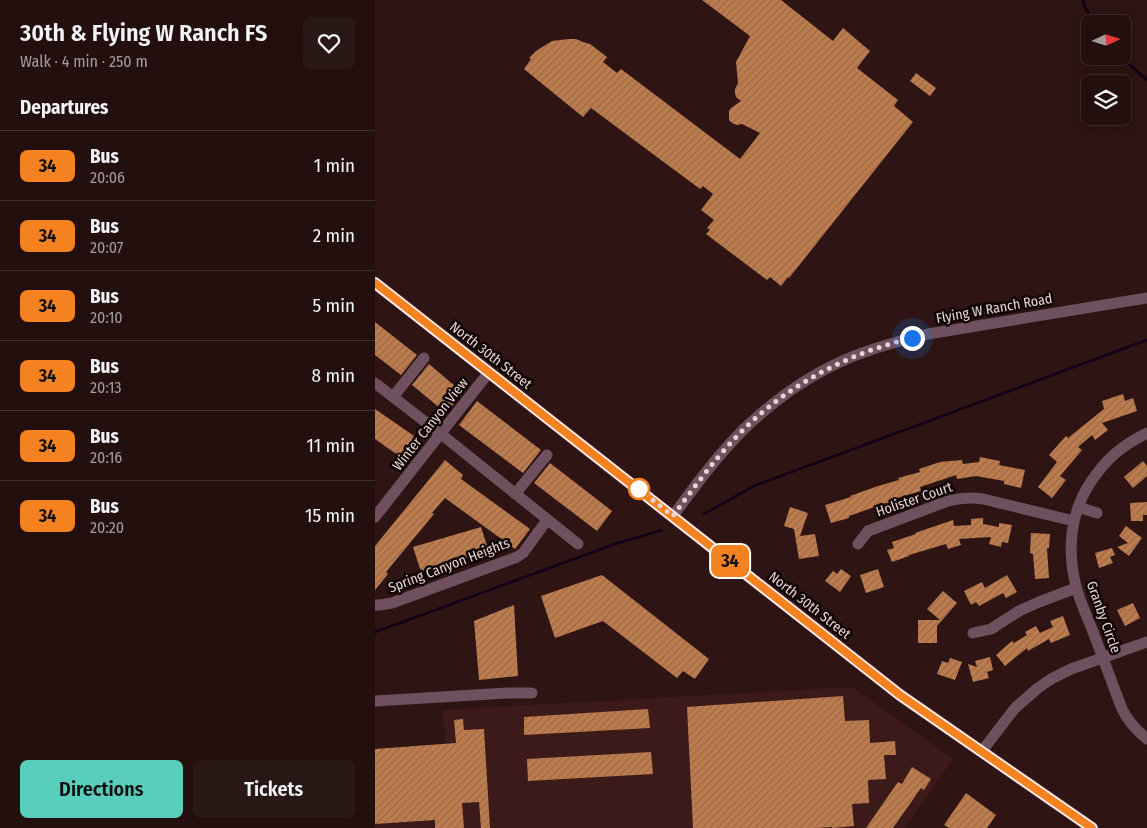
<!DOCTYPE html>
<meta charset="utf-8">
<style>
:root{--surface:#220f0e;--page:#2a1817;--text:#f1f3f6;--muted:#a29c9e;--line:#3f2f2e;--accent:#5acebd}
body{margin:0;font-family:"Fira Sans Condensed",sans-serif;background:var(--page);color:var(--text);height:100vh;display:flex;flex-direction:column;font-size:19px;white-space:nowrap}
*{box-sizing:border-box;margin:0}
p{font-size:16px;color:var(--muted)}
.icon{flex:none;width:28px;height:28px;fill:none;stroke:currentColor;stroke-width:2;stroke-linecap:round;stroke-linejoin:round}
.map{position:relative;flex:1;overflow:hidden}
.details{display:flex;flex-direction:column;background:var(--surface);width:375px}
.details>*{flex:none}
.badge{padding:0 10px;border-radius:8px;font-size:18px;line-height:32px}
.needle{width:32px;rotate:86deg}
.controls{position:absolute;left:706px;top:15px;display:grid;gap:10px}
.controls a{display:grid;place-items:center;width:50px;height:50px;border-radius:8px;background:var(--surface);box-shadow:0 2px 12px #0003,0 0 0 1px var(--line);font-size:25px}
.you{position:absolute;width:25px;height:25px;margin:-12px;border:4px solid #fff;border-radius:50%;background:#1a73e8;box-shadow:0 0 0 8px #1a73e833}
.map>.badge{position:absolute;translate:-50% -50%;box-shadow:0 0 0 2px #fff}
h2{padding:0 20px;font-size:19px;line-height:45px}
.round{display:grid;place-items:center;flex:none;width:52px;height:52px;border-radius:8px;background:var(--page)}
.head{display:flex;align-items:center;justify-content:space-between;height:85px;padding:0 20px}
h1{font-size:24px;font-weight:600;line-height:38px}
.action{display:flex;gap:10px;margin-top:auto;padding:10px 20px}
.action a{flex:1;height:58px;border-radius:8px;background:var(--accent);color:#111;font-size:20px;font-weight:600;line-height:58px;text-align:center}
.action a+a{background:var(--page);color:var(--text)}
ul{padding:0;list-style:none}
li{display:flex;align-items:center;gap:15px;height:70px;padding:0 20px;border-top:1px solid var(--line)}
li div{flex:1}
li b{display:block;font-size:19px}
li em{font-style:normal}
li .badge{min-width:55px;font-weight:700;text-align:center}
main{display:flex;flex:1;min-height:0}
.map>svg:first-child{display:block}
</style>
<main>
<section class="details">
<div class="head"><div><h1>30th &amp; Flying W Ranch FS</h1><p>Walk · 4 min · 250 m</p></div><a class="round"><svg class="icon" aria-label="heart" viewBox="0 0 24 24"><path d="M12 20l-8-8c-3-5 5-10 8-4 3-6 11-1 8 4z"/></svg></a></div>
<h2>Departures</h2>
<ul>
<li><span class="badge" style="background:#f58220;color:#111">34</span><div><b>Bus</b><p>20:06</p></div><em>1 min</em></li>
<li><span class="badge" style="background:#f58220;color:#111">34</span><div><b>Bus</b><p>20:07</p></div><em>2 min</em></li>
<li><span class="badge" style="background:#f58220;color:#111">34</span><div><b>Bus</b><p>20:10</p></div><em>5 min</em></li>
<li><span class="badge" style="background:#f58220;color:#111">34</span><div><b>Bus</b><p>20:13</p></div><em>8 min</em></li>
<li><span class="badge" style="background:#f58220;color:#111">34</span><div><b>Bus</b><p>20:16</p></div><em>11 min</em></li>
<li><span class="badge" style="background:#f58220;color:#111">34</span><div><b>Bus</b><p>20:20</p></div><em>15 min</em></li>
</ul>
<div class="action"><a>Directions</a><a>Tickets</a></div>
</section>
<div class="map">
<svg width="772" height="828" viewBox="0 0 772 828">
<defs>
<pattern id="building-hatch" width="6" height="6" patternUnits="userSpaceOnUse" patternTransform="scale(1.25)"><rect width="6" height="6" fill="#bd7c4e"/><path d="M-1 1l2-2M0 6l6-6M5 7l2-2" fill="none" stroke="#996a4a"/></pattern>
</defs>
<rect width="100%" height="100%" fill="#2e1413"/>
<path fill="#3b1a19" d="M477 687 578 759 530 828H0V814L71 744 67 710Z"/>
<g fill="none" stroke-linecap="round" stroke-linejoin="round">
<path stroke="#100017" stroke-width="2.5" d="M708 0 710 7 720 24
M745 56 772 80
M329 514 379 486 772 340
M0 632 240 544 287 530"/>
</g>
<path fill="url(#building-hatch)" d="M327 0H406L458 41 468 28 495 51 482 68 523 100 519 106 538 122 414 278 413 277 406 286 395 277 392 280 331 234 335 230 332 228 339 220 326 210 338 194 328 186 325 189 216 108 208 117 149 69 156 59 154 58 161 51 177 41 194 39H201L208 42 215 44 232 57 228 62 242 73 246 69 365 159 385 133 367 124 362 125 357 123 354 120V111L356 108 366 101 361 97 360 93V89L363 83 361 62 375 36Z
M541 73 561 88 555 96 535 81Z
M0 322 42 355 26 375 0 355Z
M54 364 88 393 71 413 37 385Z
M748 394 750 401 758 398 762 411 727 423 733 430 720 440 717 435 703 447 707 450 685 476 691 480 677 498 663 487 682 462 674 455 691 436 693 438 729 409 727 401Z
M102 401 166 450 148 473 84 425Z
M0 409 42 438 27 458 0 439Z
M605 457 625 461 624 465 650 470 646 488 629 484V481L601 476 582 479 581 475 545 487 546 491 522 498 523 501 511 504V503L474 516V518L456 523 450 505 476 497 475 496 503 486 524 480 523 478 545 472 544 469 565 462 587 460 588 464 604 462Z
M70 460 88 475 86 479 155 529 140 549 70 498 57 513 59 514 11 572 13 574 0 590V546Z
M768 461 772 466V476L758 488 749 477Z
M175 463 237 511 222 531 159 483Z
M772 502V515H768V521H756L755 503Z
M415 507 433 513 425 536 440 534 444 556 424 559 419 529 409 526Z
M608 518V524L624 527V523L637 525 633 543 627 542 626 547 614 544 616 537 584 539 586 545 573 549 571 544 534 555V556L517 562 512 550 519 548 517 542 541 534 540 533 578 520 579 526 596 525V519Z
M751 526 767 538 754 556 742 547 753 543 744 536Z
M106 527 114 552 46 572 38 547Z
M656 533 675 534 674 548H672L674 578 660 579 658 554 655 553Z
M737 548 740 555 735 557 738 563 724 568 720 553Z
M466 569 476 576 465 592 450 581 458 571 462 574Z
M503 569 509 587 491 593 485 575Z
M227 575 334 659 320 679 308 671 302 678 228 621 180 638 166 596Z
M632 575 642 592 631 598 628 593 604 606 601 602 596 605 589 591 607 582 610 588Z
M568 591 582 603 562 626V643H543V620H565L552 609Z
M758 603 765 618 750 626 742 610Z
M139 605 143 676 104 680 99 621Z
M688 616 695 635 676 643 674 639 653 651 652 648 630 666 621 655 637 641 639 643 652 635 650 632 661 626 665 633 678 627 675 621Z
M615 657 618 670 612 672 614 678 598 682 593 664 602 667 600 661Z
M575 658 587 662 580 680 562 674 567 661 573 663Z
M468 696 470 721 494 720 495 743 520 741 521 755H509L511 779 493 780 494 803 477 804 479 826 457 828V827L441 828H318L312 707Z
M273 709 275 728 149 735V717Z
M88 719 89 730 109 729 115 828H106L104 802 87 803 89 828H60V820L0 824V749L81 743 79 720Z
M276 752 278 774 153 781 152 759Z
M537 767 556 779 549 790 546 788 518 828H491L523 782 527 784Z
M591 793 621 815 612 828H574L569 825Z"/>
<g fill="none" stroke-linecap="round" stroke-linejoin="round">
<path stroke="#6f505e" stroke-width="11" d="M0 383 66 434 203 544
M18 397 49 358
M772 433C746 446 731 459 715 483 695 514 692 551 701 586 705 603 714 620 720 637 729 661 738 685 747 709 753 721 761 730 772 739
M140 494 172 455
M703 507 722 513
M298 516C320 486 342 456 368 430 396 403 430 378 465 362 493 349 523 341 553 334L772 298
M0 517 114 372
M483 544 493 531 573 501C585 498 596 497 608 499L699 521
M0 605H5L17 603 142 557 148 553 172 520
M598 633 616 629 644 611 664 602 701 588
M0 701 132 693H157
M607 751 640 708 663 688 676 679 696 669 772 642"/>
<path stroke="#c2829f" stroke-width="12" d="M0 283 525 695 717 828"/>
</g>
<g fill="none" stroke-linecap="round" stroke-linejoin="round">
<g stroke="#fff" stroke-width="11">
<path id="line" d="M0 283 525 695 717 828"/>
</g>
<use href="#line" stroke="#f58220" stroke-width="8"/>
<path stroke="#e8d5d3" stroke-width="5" stroke-dasharray="0 9" d="M264 489 298 516C320 486 342 456 368 430 414 384 474 353 537 338"/>
</g>
<circle fill="#fff" stroke="#f58220" stroke-width="2.5" cx="264" cy="489" r="10"/>
<g text-anchor="middle" stroke-width="5" stroke-linejoin="round" paint-order="stroke">
<g font-size="14" fill="#e8d5d3" stroke="#0f0504">
<text transform="translate(619 308) rotate(-10)" y="5">Flying W Ranch Road</text>
<text transform="translate(116 355) rotate(38)" y="5">North 30th Street</text>
<text transform="translate(55 424) rotate(-52)" y="5">Winter Canyon View</text>
<text transform="translate(539 499) rotate(-19)" y="5">Holister Court</text>
<text transform="translate(74 565) rotate(-21)" y="5">Spring Canyon Heights</text>
<text transform="translate(435 605) rotate(38)" y="5">North 30th Street</text>
<text transform="translate(729 617) rotate(70)" y="5">Granby Circle</text>
</g>
</g>
</svg>
<div class="controls">
<a><svg class="needle" viewBox="-14 -14 28 28"><path d="M0-13l5 13h-10z" fill="#e53935"/><path d="M0 13l5-13h-10z" fill="#a29c9e"/></svg></a>
<a><svg class="icon" aria-label="layers" viewBox="0 0 24 24"><path d="M12 4l9 5-9 5-9-5zM3 14l9 5 9-5"/></svg></a>
</div>
<div class="you" style="left:537px;top:338px"></div>
<b class="badge" style="left:355px;top:561px;background:#f58220;color:#111">34</b>
</div>
</main>
